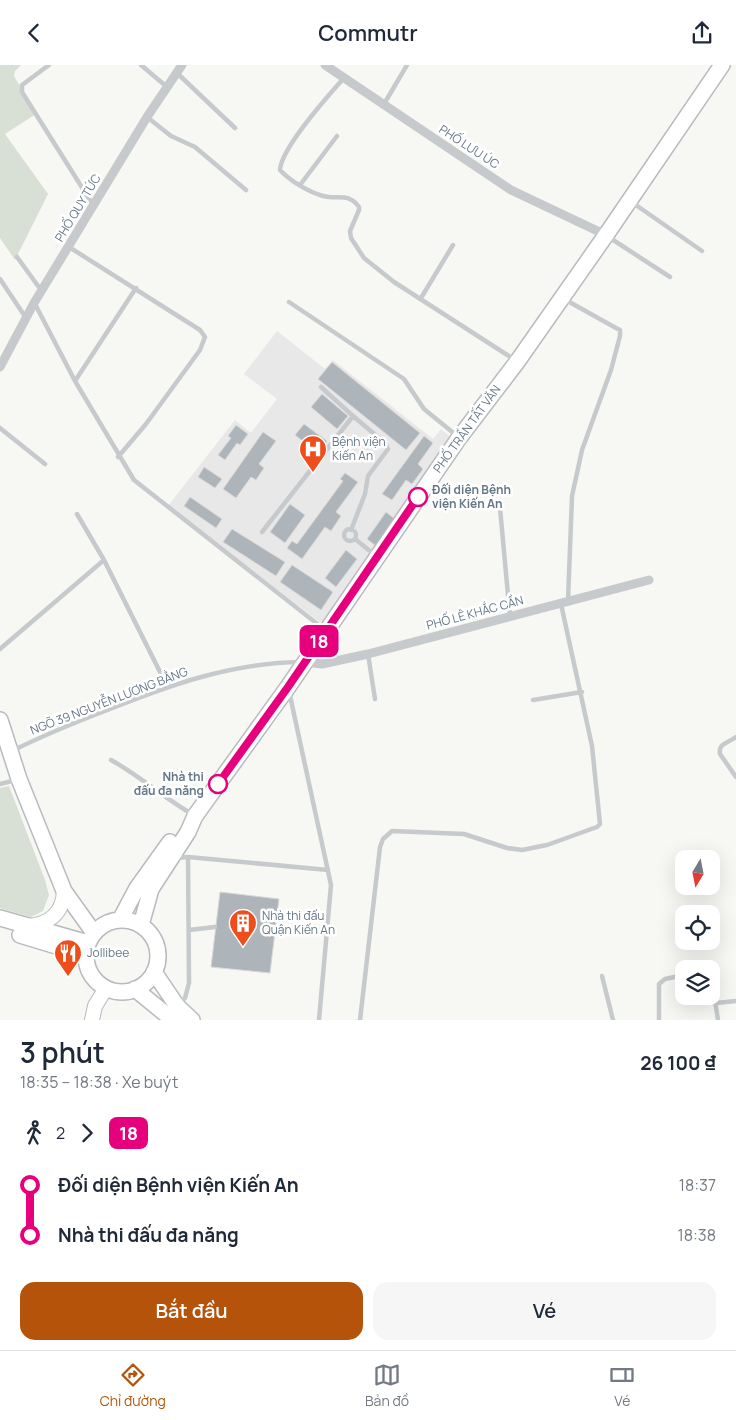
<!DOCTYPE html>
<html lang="vi">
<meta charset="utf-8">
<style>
:root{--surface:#fff;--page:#f6f6f7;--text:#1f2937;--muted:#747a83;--line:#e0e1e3;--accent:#b45309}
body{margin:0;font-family:Manrope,sans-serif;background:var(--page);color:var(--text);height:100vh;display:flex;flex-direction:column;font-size:19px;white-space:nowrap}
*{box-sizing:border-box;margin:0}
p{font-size:16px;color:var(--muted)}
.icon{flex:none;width:28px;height:28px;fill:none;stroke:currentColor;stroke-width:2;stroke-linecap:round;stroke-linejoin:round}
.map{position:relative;height:955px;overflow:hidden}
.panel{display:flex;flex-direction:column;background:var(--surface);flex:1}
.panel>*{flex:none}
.badge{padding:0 10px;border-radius:8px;font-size:18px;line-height:32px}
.needle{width:32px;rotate:190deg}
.fabs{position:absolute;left:675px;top:785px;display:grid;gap:10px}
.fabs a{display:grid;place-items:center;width:45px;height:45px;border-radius:10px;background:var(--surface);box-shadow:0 5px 20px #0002;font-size:25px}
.map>.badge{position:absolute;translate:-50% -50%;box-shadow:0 0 0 2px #fff}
.legs{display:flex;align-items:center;gap:8px;height:55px;padding:0 20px;font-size:16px}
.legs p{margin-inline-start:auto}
.overview{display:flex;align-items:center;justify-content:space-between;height:85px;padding:0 20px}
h1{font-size:28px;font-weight:600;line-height:38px}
.action{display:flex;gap:10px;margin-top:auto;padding:10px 20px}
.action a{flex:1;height:58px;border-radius:15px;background:var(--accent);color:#fff;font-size:20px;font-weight:600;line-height:58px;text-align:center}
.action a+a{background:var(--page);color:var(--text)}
ul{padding:0 20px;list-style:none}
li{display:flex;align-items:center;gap:18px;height:50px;font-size:19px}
li i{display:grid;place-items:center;width:8px;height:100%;margin:0 6px;background:currentColor}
li i::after{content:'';width:12px;height:12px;margin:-6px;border:4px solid;border-radius:50%;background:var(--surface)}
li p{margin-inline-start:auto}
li:first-child i{background:linear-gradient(#0000 50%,currentColor 0)}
li:last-child i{background:linear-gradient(currentColor 50%,#0000 0)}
header{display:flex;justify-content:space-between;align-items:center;height:65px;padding:0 20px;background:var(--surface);font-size:22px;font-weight:600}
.menu{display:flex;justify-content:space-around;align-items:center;height:70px;border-top:1px solid var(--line);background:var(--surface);font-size:14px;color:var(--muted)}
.menu a{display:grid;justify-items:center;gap:2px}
.menu .on{color:var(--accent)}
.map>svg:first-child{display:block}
</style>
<header><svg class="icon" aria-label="back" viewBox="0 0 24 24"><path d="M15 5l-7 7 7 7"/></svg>Commutr<svg class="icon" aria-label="share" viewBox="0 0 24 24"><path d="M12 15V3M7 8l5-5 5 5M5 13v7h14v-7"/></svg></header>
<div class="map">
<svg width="736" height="955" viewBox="0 0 736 955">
<rect width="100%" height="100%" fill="#f7f7f3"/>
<path fill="#e7e8e7" d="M277 266 325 304 333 295 433 374 441 364 454 375 325 561 168 441 235 355 251 368 277 334 244 309Z"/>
<path fill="#d8dfd4" d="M0 0H21L15 6 14 11 36 49 5 69 48 129 15 195 0 173Z
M9 721 45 815 49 830 43 846 31 852 0 843V723Z"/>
<path fill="#adb5bb" stroke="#d8d8d6" d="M332 297 420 368 406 385 318 314Z
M322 329 348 351 337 364 311 342Z
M304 359 327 376 318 388 295 370Z
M236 360 248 369 240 380 237 378 225 395 218 390 231 373 228 371Z
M263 367 276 376 259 399 264 403 256 415 251 412 236 433 223 424Z
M424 371 433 378 418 399 423 404 412 419 406 415 392 435 382 429Z
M204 402 222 414 215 423 198 412Z
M345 408 358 417 336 447 341 451 331 466 325 462 302 494 287 483 292 476 297 479 343 416 340 414Z
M190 432 222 454 216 463 184 441Z
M290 439 305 450 285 478 270 467Z
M386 447 395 454 376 481 367 474Z
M232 464 285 497 276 511 223 477Z
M346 485 357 494 336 522 325 513Z
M292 500 333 527 321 545 280 517Z
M220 827 279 834 270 908 211 902Z"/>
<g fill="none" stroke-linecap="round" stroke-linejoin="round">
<g stroke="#b6bcc0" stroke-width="16">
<path id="secondary" d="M26 861C48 860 63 849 64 826
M92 955 95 941 106 923"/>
</g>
<g stroke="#b7bbbf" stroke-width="18">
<path id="primary" d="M0 655 19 714 64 826 94 868
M0 853 88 878
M120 855 137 823 170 777
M86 891a36 36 0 1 1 72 0a36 36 0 1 1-72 0Z
M141 860 151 824 188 767 195 751 288 622 459 373 517 297 606 170 722 0
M20 870 86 890
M154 907 177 941 192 955
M135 924 173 955"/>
</g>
<path stroke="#c6cacd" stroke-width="4.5" d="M49 0 22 20V27L93 140
M141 0 167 22
M177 8 235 63
M343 14C328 31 281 83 280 105 290 116 309 127 323 131 338 135 348 127 359 142V145L350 166 351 173 364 193 394 217 515 295
M384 39 407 0
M147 52 171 71 195 82 246 125
M300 120 337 71
M633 138 702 186
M607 171 670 212
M69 182 200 265 205 272 200 285 146 359 118 392
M17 192 41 225
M0 214 26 253
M421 233 453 180
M564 234 616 263 620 265V271L611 305 582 385 572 431 568 536
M289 237 404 314 424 344 456 370
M35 239 75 316 134 415 325 565
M75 316 136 223
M321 322 353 351
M0 363 45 399
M500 443 510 552
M77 449 104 495 167 621
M344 470a6 6 0 1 1 12 0a6 6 0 1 1-12 0Z
M262 467 353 351 385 378 388 384 368 411 365 429 351 465
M355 474 375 490
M0 584 104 495
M368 589 375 634
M289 626 331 820 319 955
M533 635 582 627
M736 672C728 678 718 678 720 689L736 712
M12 686C44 670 76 657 110 644 172 619 233 598 300 597
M111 695C140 711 164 733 192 749
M0 719 16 715
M174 793 188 792 328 805
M189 865 215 862
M711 910 718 955
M602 911 613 955
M180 938 185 933 189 918 188 792
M716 938 736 936
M360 955 380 782 383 774 392 766 464 769 507 783 522 785 547 780 597 762 600 759 592 681 561 539
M659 955V919L665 914 684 910"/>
<path stroke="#c6cacd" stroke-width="9" d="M325 0 511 125 606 170
M0 302 34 238 147 52 182 0
M305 597 322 599 368 589 649 515"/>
<use href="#secondary" stroke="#fff" stroke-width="14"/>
<use href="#primary" stroke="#fff" stroke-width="15"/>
</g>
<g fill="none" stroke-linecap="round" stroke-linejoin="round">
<g stroke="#fff" stroke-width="11">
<path id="line-1" d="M218 719 288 622 418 432"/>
</g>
<use href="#line-1" stroke="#e6007e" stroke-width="8"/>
</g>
<defs>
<g id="hospital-pin" transform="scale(1.4375)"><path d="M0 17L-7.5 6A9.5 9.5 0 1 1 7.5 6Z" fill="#ee4e1c" stroke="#fff"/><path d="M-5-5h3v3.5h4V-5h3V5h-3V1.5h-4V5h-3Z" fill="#fff"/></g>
<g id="building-pin" transform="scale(1.4375)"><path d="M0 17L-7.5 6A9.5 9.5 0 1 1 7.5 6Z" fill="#ee4e1c" stroke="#fff"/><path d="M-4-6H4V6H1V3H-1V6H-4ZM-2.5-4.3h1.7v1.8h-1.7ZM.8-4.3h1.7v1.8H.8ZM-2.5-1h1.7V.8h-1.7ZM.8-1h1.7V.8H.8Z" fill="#fff"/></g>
<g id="restaurant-pin" transform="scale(1.4375)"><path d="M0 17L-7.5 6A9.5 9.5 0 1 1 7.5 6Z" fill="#ee4e1c" stroke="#fff"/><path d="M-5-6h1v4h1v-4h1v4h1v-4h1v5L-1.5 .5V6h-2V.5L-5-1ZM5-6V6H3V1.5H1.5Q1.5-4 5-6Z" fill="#fff"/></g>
</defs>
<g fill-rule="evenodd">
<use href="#hospital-pin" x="313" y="384"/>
<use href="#building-pin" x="243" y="858"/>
<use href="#restaurant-pin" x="68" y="888"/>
</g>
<g fill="#fff" stroke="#e6007e" stroke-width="2.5">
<circle cx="418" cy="432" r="9"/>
<circle cx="218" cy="719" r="9"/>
</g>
<g text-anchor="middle" stroke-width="5" stroke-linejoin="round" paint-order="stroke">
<g font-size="12" fill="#647786" stroke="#fff">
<text transform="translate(469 82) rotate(33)" y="4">PHỐ LƯU ÚC</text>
<text transform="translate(78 143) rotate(-59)" y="4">PHỐ QUY TỨC</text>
<text transform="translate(467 364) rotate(-54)" y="4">PHỐ TRẦN TẤT VĂN</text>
<text transform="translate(475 548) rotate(-15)" y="4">PHỐ LÊ KHẮC CẦN</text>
<text transform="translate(109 636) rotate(-21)" y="4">NGÕ 39 NGUYỄN LƯƠNG BẰNG</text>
</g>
<g font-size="12" fill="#647786" stroke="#fff" text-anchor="start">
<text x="332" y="381">Bệnh viện<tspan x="332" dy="14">Kiến An</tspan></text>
<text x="262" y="855">Nhà thi đấu<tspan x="262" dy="14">Quận Kiến An</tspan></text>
<text x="87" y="892">Jollibee</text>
</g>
<g font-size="12" font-weight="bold" fill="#647786" stroke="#fff" text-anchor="start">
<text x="432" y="429">Đối diện Bệnh<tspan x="432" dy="14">viện Kiến An</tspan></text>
<text x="204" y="716" text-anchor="end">Nhà thi<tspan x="204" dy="14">đấu đa năng</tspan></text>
</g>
</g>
</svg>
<div class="fabs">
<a><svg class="needle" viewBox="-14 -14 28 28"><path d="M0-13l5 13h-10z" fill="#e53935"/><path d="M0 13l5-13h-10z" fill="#747a83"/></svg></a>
<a><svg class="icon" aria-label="locate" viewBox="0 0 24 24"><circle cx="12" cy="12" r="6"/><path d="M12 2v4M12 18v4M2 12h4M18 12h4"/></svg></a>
<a><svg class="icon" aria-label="layers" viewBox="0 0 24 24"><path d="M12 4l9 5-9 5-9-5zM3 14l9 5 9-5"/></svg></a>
</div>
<b class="badge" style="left:319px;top:576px;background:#e6007e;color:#fff">18</b>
</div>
<section class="panel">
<div class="overview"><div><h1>3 phút</h1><p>18:35 – 18:38 · Xe buýt</p></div><b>26 100 ₫</b></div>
<div class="legs"><svg class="icon" aria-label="walk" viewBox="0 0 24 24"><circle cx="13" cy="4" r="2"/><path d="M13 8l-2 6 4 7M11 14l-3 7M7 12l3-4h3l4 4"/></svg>2<svg class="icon" aria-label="forward" viewBox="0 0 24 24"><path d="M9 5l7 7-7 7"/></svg><b class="badge" style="background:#e6007e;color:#fff">18</b></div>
<ul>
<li><i style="color:#e6007e"></i><b>Đối diện Bệnh viện Kiến An</b><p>18:37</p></li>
<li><i style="color:#e6007e"></i><b>Nhà thi đấu đa năng</b><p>18:38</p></li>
</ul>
<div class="action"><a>Bắt đầu</a><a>Vé</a></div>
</section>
<nav class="menu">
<a class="on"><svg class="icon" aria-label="directions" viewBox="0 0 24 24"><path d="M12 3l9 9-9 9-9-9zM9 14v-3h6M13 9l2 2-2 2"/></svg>Chỉ đường</a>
<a><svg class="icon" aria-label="map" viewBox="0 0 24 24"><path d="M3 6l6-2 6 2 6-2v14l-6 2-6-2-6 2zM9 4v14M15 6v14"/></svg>Bản đồ</a>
<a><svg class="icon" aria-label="tickets" viewBox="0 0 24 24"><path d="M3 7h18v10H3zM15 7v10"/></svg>Vé</a>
</nav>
